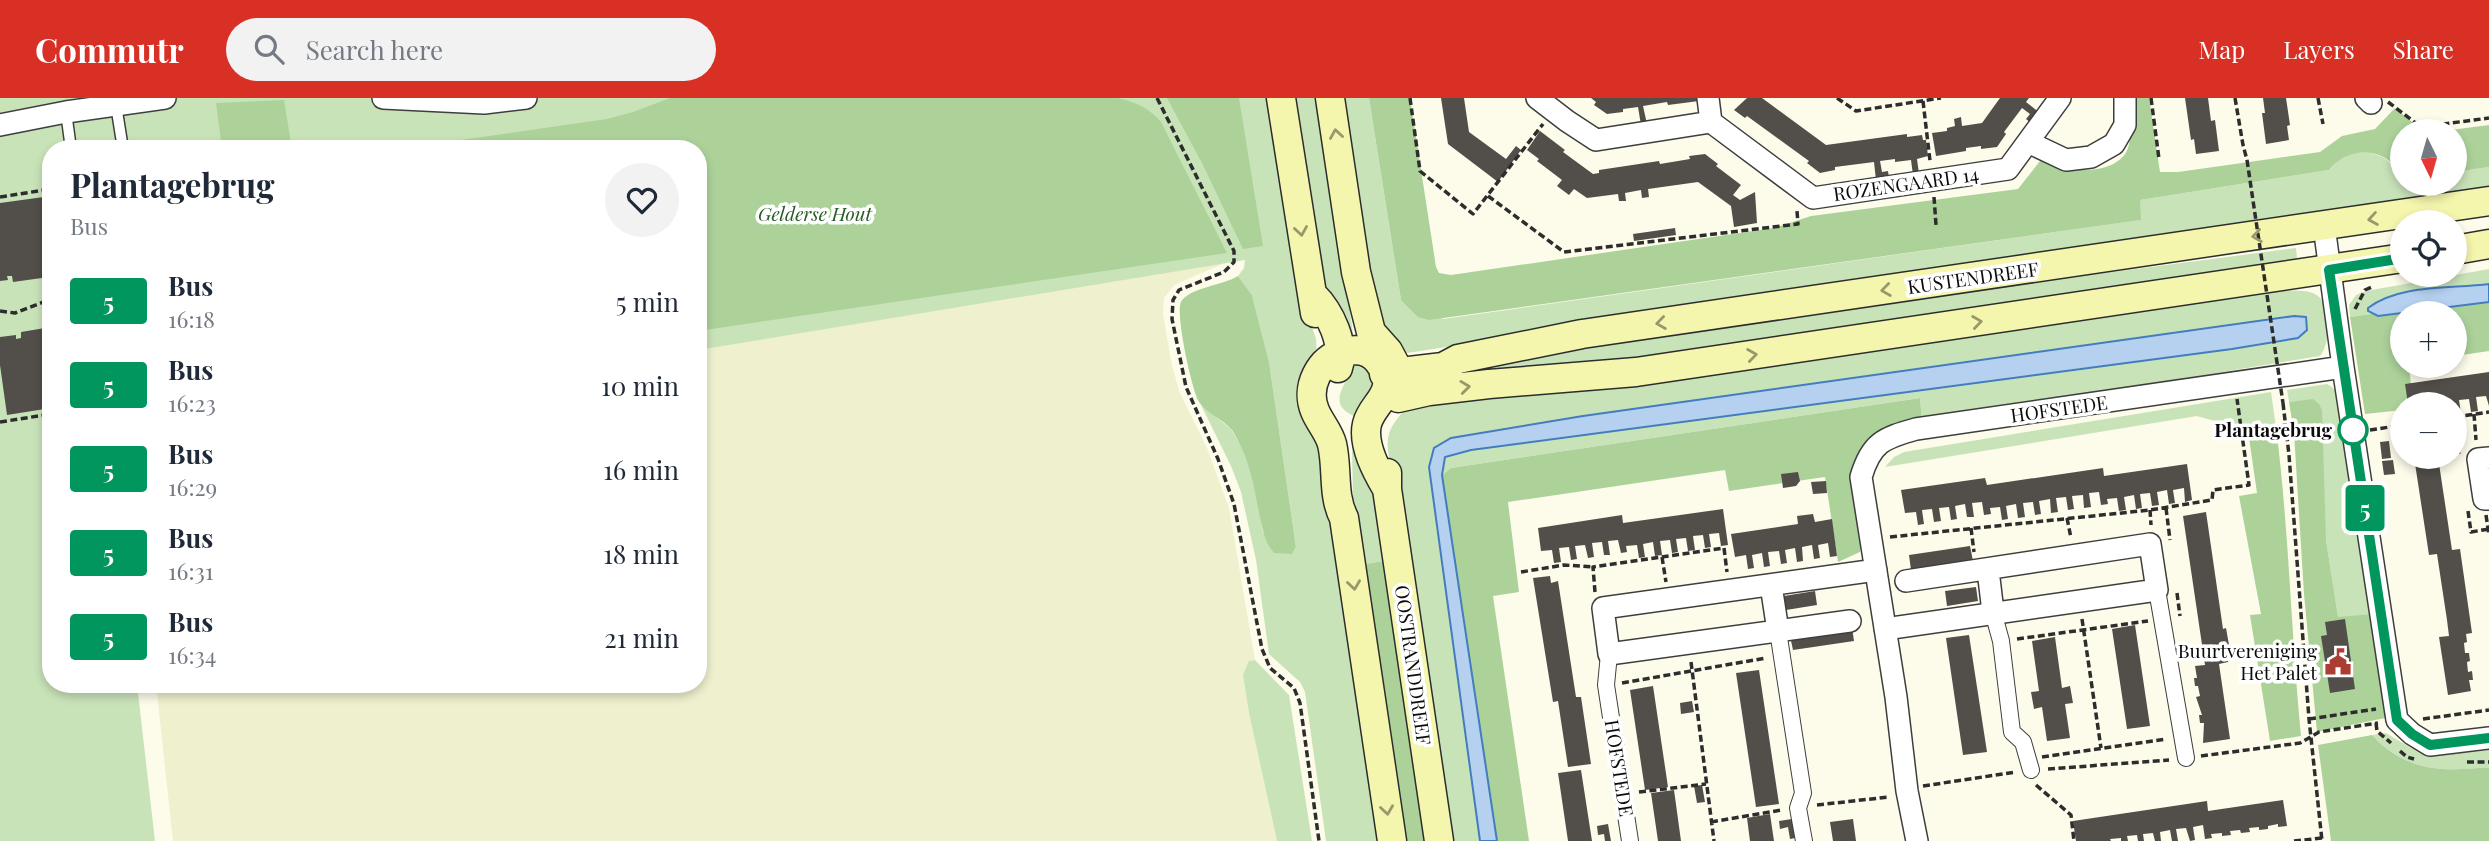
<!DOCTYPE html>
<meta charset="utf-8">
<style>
:root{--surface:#fff;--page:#f2f2f3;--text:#1f2937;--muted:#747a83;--accent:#d93025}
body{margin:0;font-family:"Playfair Display",serif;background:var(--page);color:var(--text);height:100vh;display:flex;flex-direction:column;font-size:26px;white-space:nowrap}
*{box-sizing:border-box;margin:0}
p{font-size:23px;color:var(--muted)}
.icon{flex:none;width:38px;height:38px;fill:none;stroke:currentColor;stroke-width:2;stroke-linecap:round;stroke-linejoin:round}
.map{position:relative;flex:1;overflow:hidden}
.side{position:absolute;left:42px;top:42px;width:665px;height:553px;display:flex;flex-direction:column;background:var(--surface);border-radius:28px;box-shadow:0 4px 10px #0003}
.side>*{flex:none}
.badge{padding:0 14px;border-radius:5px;font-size:24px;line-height:46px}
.needle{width:46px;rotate:175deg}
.tools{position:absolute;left:2390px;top:21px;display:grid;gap:14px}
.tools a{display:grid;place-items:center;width:77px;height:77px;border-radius:50%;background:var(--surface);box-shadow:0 4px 10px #0003;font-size:35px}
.map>.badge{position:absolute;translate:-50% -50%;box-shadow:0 0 0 4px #fff}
.round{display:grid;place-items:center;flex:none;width:74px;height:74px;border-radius:37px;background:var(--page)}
.head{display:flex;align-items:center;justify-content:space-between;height:119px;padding:0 28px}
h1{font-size:33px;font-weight:700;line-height:52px}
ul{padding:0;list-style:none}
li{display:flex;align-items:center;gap:21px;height:84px;padding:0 28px}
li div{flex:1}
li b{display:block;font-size:26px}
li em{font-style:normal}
li .badge{min-width:77px;font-weight:700;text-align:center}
header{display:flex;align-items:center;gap:42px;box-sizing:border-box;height:98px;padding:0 35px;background:var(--accent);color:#fff}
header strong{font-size:33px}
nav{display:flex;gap:38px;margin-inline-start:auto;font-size:24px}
.search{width:490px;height:63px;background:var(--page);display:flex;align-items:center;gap:18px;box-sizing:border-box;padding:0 24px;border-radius:38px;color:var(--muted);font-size:26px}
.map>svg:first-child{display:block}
</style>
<header>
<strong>Commutr</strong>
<div class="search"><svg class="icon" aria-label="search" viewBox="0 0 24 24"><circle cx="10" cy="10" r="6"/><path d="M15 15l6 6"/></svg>Search here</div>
<nav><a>Map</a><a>Layers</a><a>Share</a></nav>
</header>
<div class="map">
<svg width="2489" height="743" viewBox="0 0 2489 743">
<rect width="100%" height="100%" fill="#fdfceb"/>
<path fill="#eef0ce" d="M1225 165 1174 187 1164 200 1163 216 1172 268 1180 295 1207 350 1229 410 1255 562 1249 563 1250 620 1277 743H173L156 586H698V233Z"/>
<path fill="#c9e3b9" d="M0 0H1269L1307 214 1316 241 1321 341 1378 743H1326L1305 594 1300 584 1269 556 1256 462 1241 394 1231 368 1201 307 1231 331 1242 350 1250 370 1263 434 1292 456 1296 449 1269 264 1252 197 1238 178 1244 170 1245 162 698 252V51H51V586H137L155 743H0Z
M1289 0H1319L1335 100 1353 237 1345 241 1326 204Z
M1345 0H1369L1401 202 1443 221 2140 122V102L2329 72C2351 44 2393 50 2403 86H2455V74L2489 69V92L1407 255 1388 240 1374 203Z
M2296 150 2297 160 2293 166 1585 271 1413 279 1584 248 1913 200Z
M2489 171V199L2350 219 2349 207 2356 197 2366 193Z
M2281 193C2291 193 2305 191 2315 196 2333 205 2331 245 2320 258L1922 323 1920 300 1451 370 1442 377 1445 359 1471 352 2263 246 2259 223 1583 318 1451 340 1429 369 1480 743H1453L1396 388C1387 348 1378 337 1411 306Z
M1354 267C1365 270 1373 276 1373 288L1354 318C1325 306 1347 285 1354 267Z
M2327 286 2332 289 2337 295 2372 516 2338 520 2326 442 2313 302 2289 304 2287 292Z
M2271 294 2276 329 2229 336C2223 323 2210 322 2197 318L1885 369 1894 359 1904 354Z
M1355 347 1380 404 1388 462 1361 467 1353 403 1352 352Z
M1255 562 1289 597 1312 743H1277L1250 620 1243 577 1249 563Z
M2386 635 2411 650 2435 657 2489 652V670C2479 669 2471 671 2461 671 2425 673 2397 664 2372 637Z"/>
<path fill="#acd29a" d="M670 0H1118C1137 5 1148 9 1161 24L1227 155 698 233V51H398L607 21 633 14Z
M1167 0H1239L1263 148 1243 151 1203 67Z
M1369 0H1410L1436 169 1439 175 1451 177 1774 130 1811 118 2018 91 2044 58C2052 62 2061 68 2069 70 2088 75 2121 71 2128 50 2133 36 2126 15 2124 0H2149L2160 74H2178L2320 54 2342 38 2375 31 2395 10 2423 33H2403V83C2401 78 2399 71 2395 68 2376 47 2344 52 2329 72L2140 102 2141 122 1429 222 1418 219 1401 202Z
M284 2 292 51H222L216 5Z
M2489 27V69L2455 74V33H2443Z
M1238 178 1252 197 1269 264 1296 449 1292 456 1274 455 1267 445C1256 415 1256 381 1242 351 1239 345 1236 338 1232 332 1223 321 1207 316 1199 304 1192 293 1175 215 1181 204 1188 190 1224 187 1238 178Z
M2489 199V253L2455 258V215H2403V268H2409L2413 306H2403V312L2365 316 2350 219Z
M1920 300 1922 323 1893 330 1856 392 1861 448 1860 454 1838 464 1825 379 1729 393 1725 372 1508 404 1519 494 1493 498 1529 743H1497L1442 377 1451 370Z
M2313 301 2319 306 2322 312 2326 442 2338 519 2372 516 2385 599V620L2317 634 2304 496 2294 335 2289 304Z
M2276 329C2289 431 2291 535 2301 638L2270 643 2250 517 2261 516 2239 398 2257 395 2248 333Z
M1383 463 1425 743H1406L1366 466Z
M2372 637C2397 664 2425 673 2461 671 2471 671 2479 669 2489 670V743H2331L2318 647Z"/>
<path fill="#b5d1ef" stroke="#447dbe" stroke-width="2" d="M2489 186V204L2378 218 2368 213V210C2400 186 2450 191 2489 186Z
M2294 218 2306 219 2307 232 2298 240 2232 251 1471 352 1445 359 1442 377 1497 743H1480L1429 369 1434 350 1451 340 1583 318Z"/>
<path fill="#524e49" d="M1441 0H1464L1469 34 1506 61 1516 48 1521 52 1498 84 1448 46Z
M1591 0H1698L1699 3 1668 7 1667 4 1643 8 1647 26 1641 27 1638 9 1623 11V14L1607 16 1594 7 1596 4Z
M1747 0H1762L1826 47 1907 36V39L1922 37 1923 42H1926L1928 58 1917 61 1919 76 1913 77 1911 62 1895 64V61L1880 63 1882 74 1888 73 1889 80 1876 82 1874 64 1835 69V72L1820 75 1807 65 1809 63 1747 18 1745 20 1734 12Z
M2000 0H2029L2026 4 2040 15 2032 26 2026 21 2030 16 2022 10 2004 34 2006 36 1997 49 1981 51V48L1966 50V53L1936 58 1932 35 1947 33V30L1955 28 1954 21 1961 19 1962 28 1982 25Z
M2185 0H2208L2211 23 2215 22 2219 53 2196 56 2194 41 2191 42Z
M2263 0H2286L2290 27 2287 28 2289 42 2266 46 2262 15H2265Z
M1540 33 1565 52 1563 54 1593 76 1599 75V72L1659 63 1660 66 1690 61 1689 58 1705 56 1718 66 1716 68 1741 87 1733 97 1740 102 1755 94 1757 125 1734 129 1731 108 1698 84 1648 91 1649 99 1642 100 1641 92 1625 95 1626 103H1619L1618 96 1587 100 1574 91 1569 97 1557 88 1562 82 1537 63 1539 61 1527 52Z
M51 98 49 179 13 184 12 178H7L8 182 0 183V105Z
M1675 130 1676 137 1634 143 1633 136Z
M51 229V310L7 317 0 267V239L16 237V241L21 240V234Z
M2489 274V308L2486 298 2476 299 2478 313 2471 314 2469 301 2459 302 2461 315 2455 316 2453 303 2443 304V306H2408L2405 286Z
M2389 343 2391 360 2382 361 2380 344Z
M2414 359H2438L2452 452 2460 451 2472 535 2466 536 2467 544 2464 545 2465 555H2469L2470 563 2467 564 2468 574 2472 573 2473 582H2469L2471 593 2448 597 2439 539 2449 538 2447 522 2437 456 2429 457Z
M2393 362 2395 376 2384 377 2382 363Z
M2187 366 2192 402 2185 404 2184 390 2173 392 2175 405 2169 406 2167 392 2157 394 2159 407 2152 408 2150 395 2140 396 2142 410 2136 411 2134 397 2124 399 2126 412 2119 413 2117 400 2107 401 2108 406 2101 407 2099 394 2089 395 2091 409 2084 410 2083 397 2072 398 2074 411 2068 412 2066 399 2056 400 2058 414 2051 415 2050 401 2039 403 2041 416 2035 417 2033 404 2023 405 2025 419 2018 420 2016 406 2006 408 2008 421 2002 422 2000 409 1990 410 1991 416 1984 417 1982 404 1972 405 1974 419H1967L1965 406 1955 408 1957 421 1951 422 1949 409 1939 410 1941 423 1934 424 1932 411 1922 412 1924 426 1918 427 1916 414 1905 415 1901 392 1985 380 1987 387 2103 370 2104 378Z
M1798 374 1800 383 1796 388 1783 390 1781 376Z
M1826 383 1827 395 1813 396 1811 384Z
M1723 411 1728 447 1721 448 1719 435 1709 436 1711 449 1705 450 1703 437 1693 438 1695 452 1688 453 1686 440 1676 441 1678 454 1672 455 1670 442 1660 443 1662 457 1655 458 1653 444 1643 446 1645 459 1639 460 1637 447 1626 448 1627 454 1621 455 1618 442 1608 443 1610 457H1604L1602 444 1592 445 1594 459 1588 460 1585 447 1575 448 1577 461 1571 462 1569 449 1559 450 1561 464 1554 465 1552 452 1541 453 1538 430 1622 417 1623 425Z
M2206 414 2223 531 2226 530 2229 547H2226L2228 564 2219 566 2230 641 2203 645 2204 625H2200L2199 617H2202L2196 599 2200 598 2198 588H2195L2194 580H2197L2195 568 2205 567 2183 418Z
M1813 416 1815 424 1832 421 1837 458 1830 459 1828 445 1818 447 1820 460 1814 461 1812 447 1802 449 1803 463 1797 464 1795 450 1785 452 1787 465 1781 466 1779 453 1768 454 1770 468 1764 469 1762 455 1752 457 1754 470 1748 471 1746 457 1735 459 1731 436 1798 426 1797 418Z
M1970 448 1973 463 1911 472 1909 457Z
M1550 478 1551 485 1558 483 1576 599H1581L1591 666 1568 669 1558 603 1553 604 1533 480Z
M1976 489 1978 503 1947 508 1945 493Z
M1815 493 1817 507 1786 512 1784 498Z
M2345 521 2355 591 2330 595 2321 538 2327 537 2325 524Z
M2135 527 2150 628 2127 631 2112 531Z
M1852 529 1854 543 1793 552 1790 538Z
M1969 537 1987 654 1963 657 1946 540Z
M2055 539 2062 590 2070 588 2073 605 2065 606 2070 640 2047 643 2042 609 2034 611 2031 594 2039 593 2032 543Z
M2187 544 2188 552 2181 553V559L2174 560 2172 546Z
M1759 572 1779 706 1756 709 1736 575Z
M1653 588 1668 689 1645 692 1630 592Z
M1692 603 1694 614 1681 616 1680 605Z
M1581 672 1592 743H1568L1558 675Z
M1702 687 1705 704 1697 705 1694 688Z
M1674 692 1681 743H1658L1651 695Z
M2283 702 2287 728 2278 729V726L2268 728V731L2259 732V729L2249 730 2250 734 2241 735 2240 732 2230 733 2231 737 2222 738V735L2211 736 2212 740 2205 741 2203 727 2193 729 2195 742 2190 743 2186 730 2176 731 2178 743H2172L2170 732 2160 734 2161 743H2155L2153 735 2143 736 2144 743H2138L2137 737 2127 738 2128 743H2121V740L2110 741 2111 743H2076L2073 723 2207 703 2208 713Z
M1770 716 1774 743H1750L1747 720Z
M1792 721 1795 740 1790 741 1788 729 1780 731 1779 723Z
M1853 721 1856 743H1833L1830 724Z
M1608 726 1611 743H1605L1604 736 1598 737 1597 728Z"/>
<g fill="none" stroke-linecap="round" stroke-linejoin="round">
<g stroke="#3e3e3e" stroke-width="13">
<path id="service" d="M116 7 123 51
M66 14 71 51"/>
</g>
<g stroke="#3e3e3e" stroke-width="18">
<path id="pedestrian" d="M2157 492 2186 660
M1993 514 2001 543 2012 634 2023 644 2031 672
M1778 533 1803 695 1798 710 1804 743
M1609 556 1606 587 1630 743"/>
</g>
<g stroke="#3e3e3e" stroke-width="24">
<path id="minor" d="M383 0 484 5 526 0
M1537 0 1567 23 1596 42 1711 24
M1708 0 1711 24
M2366 0 2371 5
M1711 24 1813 100 2008 71 2060 0
M0 27 66 14 165 0
M2028 44 2066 62 2091 59 2114 46 2125 27V0
M2324 128 2343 269 2397 622 2412 636 2430 647 2489 640
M2489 360 2478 361 2484 401H2489
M1988 472 1993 514
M1771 487 1778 533
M1850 523 1609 556 1603 510 1876 472
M1885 531 2157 492 2150 446 1906 483
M1917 743 1907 693 1896 599 1861 379C1871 345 1883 340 1916 331L2343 269"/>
</g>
<g stroke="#2d2d2d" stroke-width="31">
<path id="secondary" d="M1281 0 1315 215
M1330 0 1356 174 1371 234 1388 253 1395 266
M2455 152 2489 146
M1313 197C1330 214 1346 247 1338 270
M1384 276 1443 269 1458 261 1582 236 2489 103
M1398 300 1429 293 1489 286 1636 274 2403 160
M1387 375V391L1439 743
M1387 391C1377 374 1362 347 1367 326 1372 304 1402 294 1378 263 1370 253 1357 250 1344 254 1319 261 1305 289 1315 313 1320 325 1329 334 1332 346 1338 371 1332 397 1344 420L1392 743"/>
</g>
<path stroke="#2d2d2d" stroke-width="3.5" stroke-dasharray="7 3.5" stroke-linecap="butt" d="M1157 0 1234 153V164L1224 174 1179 192 1173 202 1172 221 1186 289 1218 361 1234 406 1262 551 1270 570 1294 590 1300 605 1319 743
M1410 0 1420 73 1473 116 1543 26
M1837 0 1856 13 1941 0
M2151 0 2159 61
M2235 0 2243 47 2247 62
M2318 0 2323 26
M1923 3 1930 63
M2388 4 2421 29 2489 20
M1488 98 1564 154 1798 126 1797 113
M0 99 51 91
M1934 99 1936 127
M2355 211 2365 192 2374 188
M0 213 15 215 51 201
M2283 305 2289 357 2309 621 2322 743
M2474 316 2476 342
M2455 319 2489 314
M0 324 51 316
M2455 328 2459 357
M2241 332 2287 327
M2370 332 2403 327
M2166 410 2170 442
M2150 412 2151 427
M2468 413 2471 434 2489 431
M2486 417 2489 437
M2067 420 2071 440
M1971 430 1974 454
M1890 439 2150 412 2212 402 2213 392 2249 387 2237 301
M1662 459 1666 484
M1521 474 1564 467 1593 469
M1595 494 1593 469 1724 450 1727 474
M2177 495 2180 518
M2082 521 2101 650
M2017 541 2148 523
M1691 564 1714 743
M1622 585 1766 560
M2309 621 2376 611
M2423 621 2489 612
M2376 625 2377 633 2391 645
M2400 653 2407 659 2414 661
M2201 658 2300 645 2319 634 2378 625
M2042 659 2166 641
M2467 664H2489
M2048 671 2169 662
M2036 687 2071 717 2074 743
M1923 688 2016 674
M1639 694 1706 686
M1817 707 1889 699
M1711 724 1782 712
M2294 743 2322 740"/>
<use href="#service" stroke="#fff" stroke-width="10"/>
<use href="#pedestrian" stroke="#fff" stroke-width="16"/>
<use href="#minor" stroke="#fff" stroke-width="21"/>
<use href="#secondary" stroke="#f4f6ad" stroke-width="28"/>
<path stroke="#2d2d2d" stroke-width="3.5" stroke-dasharray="7 3.5" stroke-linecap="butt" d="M2247 62 2283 305"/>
</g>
<defs><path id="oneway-chevron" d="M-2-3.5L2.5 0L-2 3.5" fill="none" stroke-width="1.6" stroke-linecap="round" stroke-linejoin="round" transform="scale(1.75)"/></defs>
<g stroke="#97986c">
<use href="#oneway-chevron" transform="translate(1336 36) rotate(-99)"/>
<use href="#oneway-chevron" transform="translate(2373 121) rotate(171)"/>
<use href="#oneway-chevron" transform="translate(1301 133) rotate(81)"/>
<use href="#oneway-chevron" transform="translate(2257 138) rotate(172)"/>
<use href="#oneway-chevron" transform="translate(1886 192) rotate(172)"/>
<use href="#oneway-chevron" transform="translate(1977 224) rotate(-8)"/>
<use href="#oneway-chevron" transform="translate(1661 225) rotate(172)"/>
<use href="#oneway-chevron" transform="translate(1752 257) rotate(-8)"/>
<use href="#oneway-chevron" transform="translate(1465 289) rotate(-7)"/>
<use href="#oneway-chevron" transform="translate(1354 487) rotate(82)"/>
<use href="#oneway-chevron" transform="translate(1387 712) rotate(82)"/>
</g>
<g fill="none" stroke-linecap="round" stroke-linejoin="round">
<g stroke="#fff" stroke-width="16">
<path id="line" d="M2403 160 2329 172 2397 622 2412 636 2430 647 2489 640"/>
</g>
<use href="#line" stroke="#00965e" stroke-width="10"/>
</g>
<defs>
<g id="civic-bare" transform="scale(2.1)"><path d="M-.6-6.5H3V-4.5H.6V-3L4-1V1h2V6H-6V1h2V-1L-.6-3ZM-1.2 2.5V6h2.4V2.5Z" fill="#ac3d32" stroke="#fff" stroke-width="2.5" paint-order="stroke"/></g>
</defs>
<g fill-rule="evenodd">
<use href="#civic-bare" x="2338" y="564"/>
</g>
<circle fill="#fff" stroke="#00965e" stroke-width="3.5" cx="2353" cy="332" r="14"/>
<g text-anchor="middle" stroke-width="7" stroke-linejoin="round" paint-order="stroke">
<g font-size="19" fill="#0b0b0b" stroke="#fff">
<text transform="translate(1906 86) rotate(-8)" y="7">ROZENGAARD 14</text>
<text transform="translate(1973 180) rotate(-8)" y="7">KUSTENDREEF</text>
<text transform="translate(2059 311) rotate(-8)" y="7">HOFSTEDE</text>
<text transform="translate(1413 567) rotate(82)" y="7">OOSTRANDDREEF</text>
<text transform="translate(1619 670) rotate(81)" y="7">HOFSTEDE</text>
</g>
<g font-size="19" font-style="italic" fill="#275b23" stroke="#fff">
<text x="815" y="123">Gelderse Hout</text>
</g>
<g font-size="19" font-weight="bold" fill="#0b0b0b" stroke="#fff" text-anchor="end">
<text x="2332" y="339">Plantagebrug</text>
</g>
<g font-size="19" fill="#0b0b0b" stroke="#fff" text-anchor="end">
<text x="2317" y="560">Buurtvereniging<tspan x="2317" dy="22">Het Palet</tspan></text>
</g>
</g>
</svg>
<div class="tools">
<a><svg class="needle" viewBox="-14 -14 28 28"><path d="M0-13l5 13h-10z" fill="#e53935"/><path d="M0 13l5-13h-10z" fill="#747a83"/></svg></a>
<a><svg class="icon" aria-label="locate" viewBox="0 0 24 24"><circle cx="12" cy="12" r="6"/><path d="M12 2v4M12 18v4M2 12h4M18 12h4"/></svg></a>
<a>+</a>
<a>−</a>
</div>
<b class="badge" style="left:2365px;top:410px;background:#00965e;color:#fff">5</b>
<section class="side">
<div class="head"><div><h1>Plantagebrug</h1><p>Bus</p></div><a class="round"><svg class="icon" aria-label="heart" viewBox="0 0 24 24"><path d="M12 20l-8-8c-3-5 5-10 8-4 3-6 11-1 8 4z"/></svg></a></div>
<ul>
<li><span class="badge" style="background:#00965e;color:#fff">5</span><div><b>Bus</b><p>16:18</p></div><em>5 min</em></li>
<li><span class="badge" style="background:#00965e;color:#fff">5</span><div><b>Bus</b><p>16:23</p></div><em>10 min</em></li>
<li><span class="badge" style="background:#00965e;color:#fff">5</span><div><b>Bus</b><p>16:29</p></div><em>16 min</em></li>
<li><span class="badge" style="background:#00965e;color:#fff">5</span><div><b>Bus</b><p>16:31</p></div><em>18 min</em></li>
<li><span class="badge" style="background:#00965e;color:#fff">5</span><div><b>Bus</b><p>16:34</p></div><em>21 min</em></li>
</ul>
</section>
</div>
